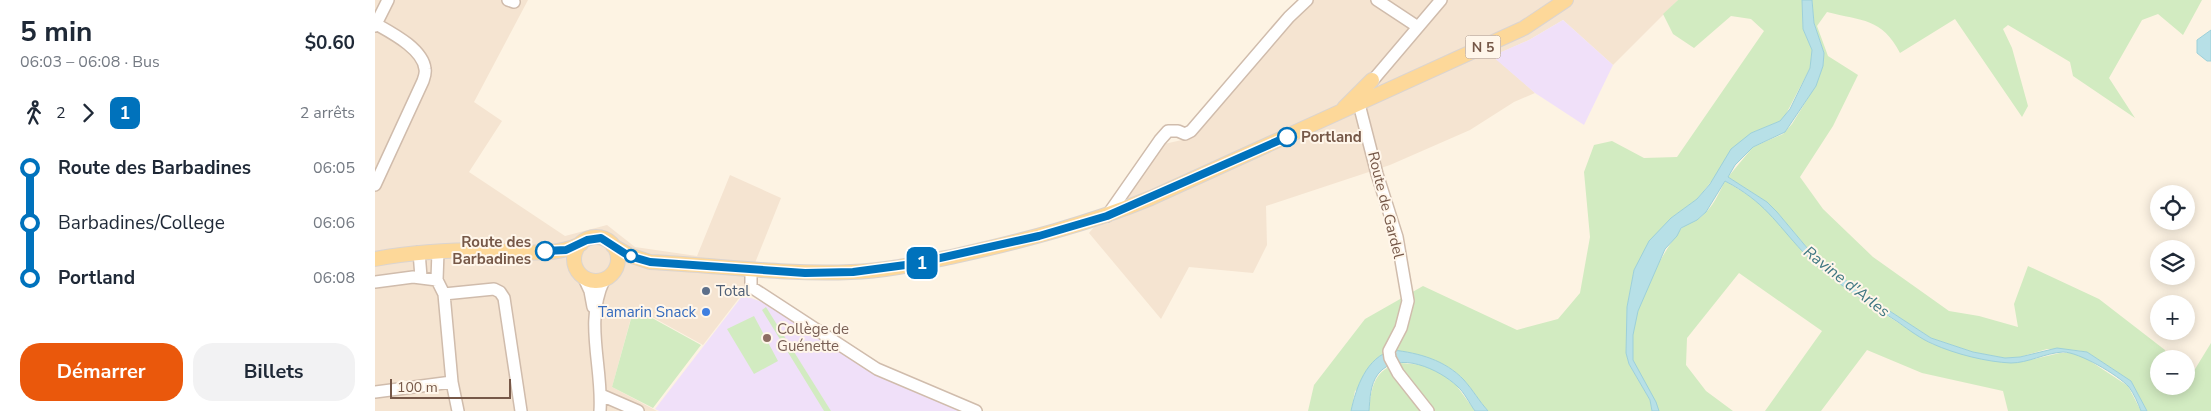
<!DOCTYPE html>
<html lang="fr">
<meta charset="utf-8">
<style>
:root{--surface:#fff;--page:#f2f2f3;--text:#1f2937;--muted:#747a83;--accent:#ea580c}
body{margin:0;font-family:"Nunito Sans",sans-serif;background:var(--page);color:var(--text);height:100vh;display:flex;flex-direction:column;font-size:19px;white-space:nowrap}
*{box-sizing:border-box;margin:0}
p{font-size:16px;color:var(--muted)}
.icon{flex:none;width:28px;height:28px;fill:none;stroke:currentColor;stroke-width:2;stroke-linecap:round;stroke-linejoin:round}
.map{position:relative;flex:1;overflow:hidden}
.sheet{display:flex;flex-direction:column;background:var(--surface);width:375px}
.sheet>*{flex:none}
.badge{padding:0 10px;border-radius:8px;font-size:18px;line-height:32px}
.tools{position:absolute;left:1775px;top:185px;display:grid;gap:10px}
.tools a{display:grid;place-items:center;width:45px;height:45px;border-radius:50%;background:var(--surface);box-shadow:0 2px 12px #0003;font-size:25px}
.scale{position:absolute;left:15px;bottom:12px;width:121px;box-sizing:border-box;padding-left:5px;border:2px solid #765848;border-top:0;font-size:14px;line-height:18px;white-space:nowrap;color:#765848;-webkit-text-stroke:4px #fff6ea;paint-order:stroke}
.map>.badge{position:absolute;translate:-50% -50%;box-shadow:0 0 0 2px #fff}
.legs{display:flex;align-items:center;gap:8px;height:55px;padding:0 20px;font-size:16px}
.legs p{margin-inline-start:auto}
.summary{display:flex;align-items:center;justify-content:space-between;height:85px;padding:0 20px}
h1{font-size:28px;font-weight:700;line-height:38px}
.primary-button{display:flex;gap:10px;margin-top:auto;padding:10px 20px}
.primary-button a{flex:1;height:58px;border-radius:20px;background:var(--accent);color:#fff;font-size:20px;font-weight:700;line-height:58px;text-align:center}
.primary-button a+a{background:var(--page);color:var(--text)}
ul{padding:0 20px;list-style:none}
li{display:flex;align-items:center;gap:18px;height:55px;font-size:19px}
li i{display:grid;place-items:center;width:8px;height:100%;margin:0 6px;background:currentColor}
li i::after{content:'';width:12px;height:12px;margin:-6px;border:4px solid;border-radius:50%;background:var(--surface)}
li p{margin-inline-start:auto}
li:first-child i{background:linear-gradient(#0000 50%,currentColor 0)}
li:last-child i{background:linear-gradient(currentColor 50%,#0000 0)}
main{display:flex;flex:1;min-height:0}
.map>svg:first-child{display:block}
</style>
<main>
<section class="sheet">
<div class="summary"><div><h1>5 min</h1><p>06:03 – 06:08 · Bus</p></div><b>$0.60</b></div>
<div class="legs"><svg class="icon" aria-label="walk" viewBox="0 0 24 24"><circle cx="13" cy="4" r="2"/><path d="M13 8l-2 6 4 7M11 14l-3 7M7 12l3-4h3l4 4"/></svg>2<svg class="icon" aria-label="forward" viewBox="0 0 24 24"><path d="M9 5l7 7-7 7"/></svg><b class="badge" style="background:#0072bc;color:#fff">1</b><p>2 arrêts</p></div>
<ul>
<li><i style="color:#0072bc"></i><b>Route des Barbadines</b><p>06:05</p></li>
<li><i style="color:#0072bc"></i><span>Barbadines/College</span><p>06:06</p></li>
<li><i style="color:#0072bc"></i><b>Portland</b><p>06:08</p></li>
</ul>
<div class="primary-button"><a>Démarrer</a><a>Billets</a></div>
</section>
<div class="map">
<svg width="1836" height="411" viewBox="0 0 1836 411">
<rect width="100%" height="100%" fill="#fdf3e3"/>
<path fill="#f5e4d1" d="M0 0H153L99 102 127 121 94 172 190 236 232 225 260 247 322 256 355 175 406 198 368 293 328 345 259 307 237 387 282 411H0Z
M932 0H1303L1238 65 1188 20 1154 40 1118 56 1160 93 1139 102 1095 130 1015 165 891 206 892 245 878 273 814 267 786 319 714 233 789 144 807 140 828 125 922 17Z"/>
<path fill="#f0e0f9" d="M1188 20 1238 65 1209 125 1160 93 1117 56 1154 40Z
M368 295 395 305 590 411H284L280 409Z"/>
<path fill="#d2ebc1" d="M1303 0H1427L1428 29 1437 50 1435 68 1410 116 1405 121 1376 133 1322 199 1296 218 1259 270 1252 307 1251 353 1254 364 1275 400 1277 411H1113C1104 401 1098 390 1089 380 1072 362 1051 356 1029 352L980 391 976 411H933L939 385 990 319 1048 286 1142 330 1183 319 1205 293 1215 237 1209 172 1219 145 1237 141 1269 158 1302 157 1389 31 1376 19 1356 16 1319 48 1298 34 1288 14Z
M1437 0H1827L1808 35 1783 14 1767 20 1734 78 1760 118 1698 76 1695 62 1633 25 1628 29 1637 48 1653 106 1647 117 1580 19 1525 53C1507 18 1487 21 1452 12L1442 26 1453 56 1483 75 1458 126 1425 177 1448 209 1498 257 1574 311 1604 316 1643 327 1639 304 1653 266 1724 299 1790 350 1793 359H1784V386H1804L1806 392 1836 343V411H1772L1756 381 1712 352 1700 350 1672 349 1645 357 1630 358 1598 352 1556 338 1484 291 1433 249 1402 212 1392 202 1353 177 1378 147 1408 134 1417 124 1438 90 1448 66 1449 53 1439 23Z
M1350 181 1373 195 1394 212 1427 251 1472 288 1492 303 1557 344 1607 359 1628 362H1646L1685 353H1698L1709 357 1753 386 1766 411H1633L1628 391 1547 373 1492 350 1446 411H1390L1447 331 1364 273 1312 338 1311 365 1331 391 1358 411H1284C1278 395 1261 374 1258 360 1250 320 1282 261 1305 230 1310 223 1321 222 1327 216 1338 207 1344 193 1350 181Z
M391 307 456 411H449L387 310Z
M259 308 326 345 278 408 237 387Z
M379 316 403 361 379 374 352 329Z
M1026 363 1048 365 1063 371 1081 385 1100 411H994C996 388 999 368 1026 363Z"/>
<path fill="#b7e0e7" stroke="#9dd0d9" d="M1427 0H1437L1439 23 1449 53 1448 66 1441 86 1410 132 1378 147 1360 165 1353 177 1392 202 1402 212 1433 249 1484 291 1556 338 1598 352 1630 358 1645 357 1682 348 1712 352 1756 381 1772 411H1766C1763 403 1759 394 1754 387 1743 375 1704 352 1688 352 1670 353 1653 363 1636 363 1612 362 1580 354 1558 344 1546 339 1534 330 1523 322 1491 301 1455 281 1428 252 1400 222 1390 202 1350 181L1331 212 1322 220 1306 228 1302 236 1290 249 1263 311 1258 335V360L1281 402 1284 411H1277L1275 400 1254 364 1251 353 1252 307 1259 270 1274 241 1296 218 1322 199 1335 184 1356 149 1376 133 1405 121 1415 109 1435 68 1437 50 1428 29Z
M1836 30V61H1832L1822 53V40Z
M1018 350C1044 353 1070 360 1089 380 1098 390 1104 401 1113 411H1100C1094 403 1090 393 1082 386 1065 370 1023 349 1003 374 995 385 995 398 994 411H976C981 388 991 357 1018 350Z"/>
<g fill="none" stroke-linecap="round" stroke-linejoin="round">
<g stroke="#d0bcac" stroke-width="14">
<path id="minor" d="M133 0 139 2
M1002 0 1043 27
M0 26 13 0
M993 86 1066 0
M984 104 1002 174 1022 237 1033 301 1026 328 1014 351 1015 358 1023 373 1053 411
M0 185 48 81C49 78 51 73 50 69 48 49 17 33 1 24
M732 216 785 140 793 131H803L810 134 816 131 914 17 932 0
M63 251 62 280 69 294 77 382 83 411
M44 252 46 277
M376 269V287L502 369 601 411
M209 278 215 291 218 307
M0 282 38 277 62 280
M69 294 119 289 125 292 129 298 146 411
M0 392 77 382
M226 395 263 411
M225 411C228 367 209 322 229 280"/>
</g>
<g stroke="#dbd4cf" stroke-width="16">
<path id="major" d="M969 108 997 80
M199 259a22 22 0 1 1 44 0a22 22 0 1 1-44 0Z
M238 246 254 255 275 262C342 265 409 275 476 272 511 271 546 263 580 256 647 241 713 224 776 198L1149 28 1191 0
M0 259C37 252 74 250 111 250 142 251 177 258 206 244"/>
</g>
<use href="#minor" stroke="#fff" stroke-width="11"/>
<use href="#major" stroke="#fdd899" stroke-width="14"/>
</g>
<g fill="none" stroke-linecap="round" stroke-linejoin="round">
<g stroke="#fff" stroke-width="11">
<path id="line-1" d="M170 251 191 250 212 240 226 238 254 256 275 262 430 273 478 272 538 264 664 236 732 216 912 137"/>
</g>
<use href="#line-1" stroke="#0072bc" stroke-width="8"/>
</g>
<g fill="#fff" stroke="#0072bc" stroke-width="2.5">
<circle cx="912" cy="137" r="9"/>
<circle cx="170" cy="251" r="9"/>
<circle cx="256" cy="256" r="6"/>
</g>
<circle fill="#5c6f8a" stroke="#fff6ea" stroke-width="2" cx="331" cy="291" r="5"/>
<circle fill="#3f7fe0" stroke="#fff6ea" stroke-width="2" cx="331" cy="312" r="5"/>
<circle fill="#8d6e63" stroke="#fff6ea" stroke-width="2" cx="392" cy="338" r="5"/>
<g text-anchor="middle" stroke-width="4" stroke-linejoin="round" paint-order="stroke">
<rect fill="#fff6ea" stroke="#9f8779" stroke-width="1" x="1090.5" y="35.5" width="35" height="23" rx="4"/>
<g font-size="14" font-weight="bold" fill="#765848">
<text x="1108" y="52">N 5</text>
</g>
<g font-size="15" font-weight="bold" fill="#765848" stroke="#fff6ea" text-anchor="start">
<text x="926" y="142">Portland</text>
<text x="156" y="247" text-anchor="end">Route des<tspan x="156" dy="17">Barbadines</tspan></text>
</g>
<g font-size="15" fill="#765848" stroke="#fff6ea">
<text transform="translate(1011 205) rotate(76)" y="5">Route de Gardel</text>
</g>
<g font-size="15" fill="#4e5e75" stroke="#fff6ea" text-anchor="start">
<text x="341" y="296">Total</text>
</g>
<g font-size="15" fill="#366cbe" stroke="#fff6ea" text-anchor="end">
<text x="321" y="317">Tamarin Snack</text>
</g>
<g font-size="15" fill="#785e54" stroke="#fff6ea" text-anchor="start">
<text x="402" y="334">Collège de<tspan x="402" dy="17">Guénette</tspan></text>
</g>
<g font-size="16" font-style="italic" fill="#3f7783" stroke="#fff6ea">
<text transform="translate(1472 281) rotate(38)" y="6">Ravine d'Arles</text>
</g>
</g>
</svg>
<div class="tools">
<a><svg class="icon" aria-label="locate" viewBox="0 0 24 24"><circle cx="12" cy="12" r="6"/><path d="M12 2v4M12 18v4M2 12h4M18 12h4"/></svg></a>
<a><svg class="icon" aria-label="layers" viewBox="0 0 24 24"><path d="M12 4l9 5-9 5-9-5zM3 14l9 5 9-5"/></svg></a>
<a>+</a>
<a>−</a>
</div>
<div class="scale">100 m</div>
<b class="badge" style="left:547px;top:263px;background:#0072bc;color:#fff">1</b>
</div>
</main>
